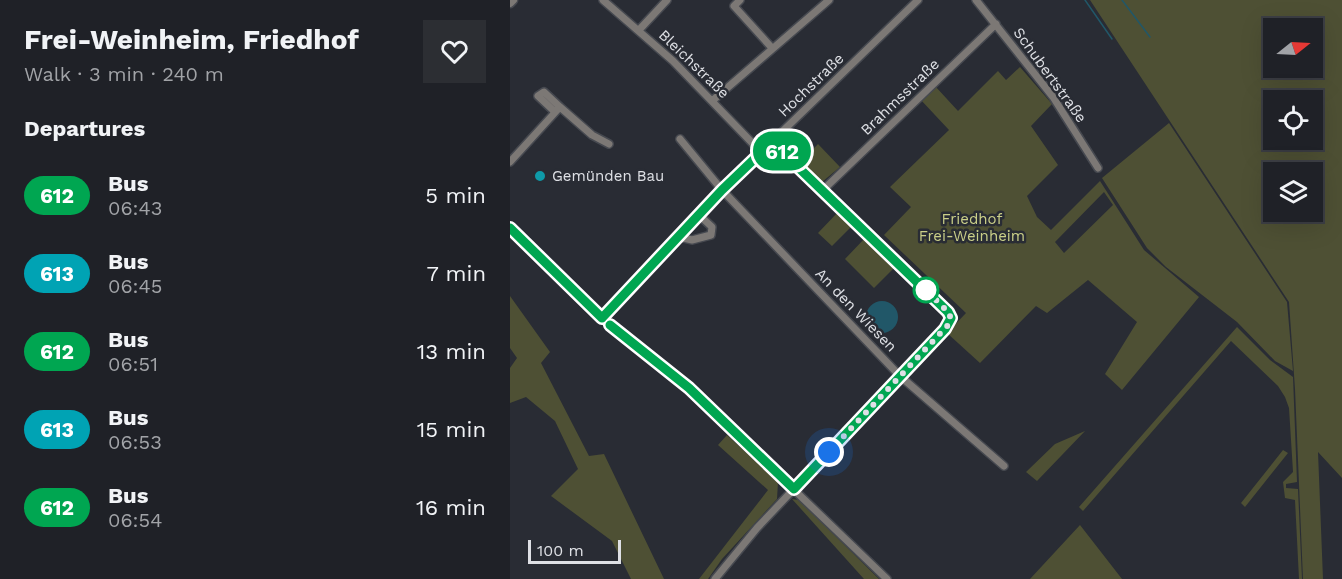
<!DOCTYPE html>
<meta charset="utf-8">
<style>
:root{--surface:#1f2127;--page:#2c2e33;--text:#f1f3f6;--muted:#a1a3a7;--line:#3c3e44}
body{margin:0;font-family:"Work Sans",sans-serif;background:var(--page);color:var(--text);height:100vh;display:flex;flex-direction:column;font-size:22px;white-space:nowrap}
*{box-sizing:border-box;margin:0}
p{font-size:20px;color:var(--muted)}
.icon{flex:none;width:33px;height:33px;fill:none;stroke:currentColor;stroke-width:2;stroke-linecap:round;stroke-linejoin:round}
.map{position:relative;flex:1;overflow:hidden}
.details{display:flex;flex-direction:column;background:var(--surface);width:510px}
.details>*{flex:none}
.badge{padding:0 12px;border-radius:20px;font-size:21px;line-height:39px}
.needle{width:39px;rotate:72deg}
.buttons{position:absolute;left:753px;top:18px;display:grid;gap:12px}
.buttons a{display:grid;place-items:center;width:60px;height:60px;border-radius:0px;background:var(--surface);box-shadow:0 6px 24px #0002,0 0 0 2px var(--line);font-size:30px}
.scale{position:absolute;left:18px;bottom:15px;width:93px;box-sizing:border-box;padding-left:6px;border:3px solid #dee0e5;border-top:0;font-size:16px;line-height:21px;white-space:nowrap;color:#dee0e5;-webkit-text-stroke:4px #292c34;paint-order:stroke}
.you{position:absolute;width:30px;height:30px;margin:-15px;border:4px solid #fff;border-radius:50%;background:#1a73e8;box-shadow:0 0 0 9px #1a73e833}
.map>.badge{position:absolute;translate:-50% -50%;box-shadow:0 0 0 3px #fff}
h2{padding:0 24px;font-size:22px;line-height:54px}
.round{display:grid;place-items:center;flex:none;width:63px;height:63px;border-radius:0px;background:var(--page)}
.summary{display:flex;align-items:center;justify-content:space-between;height:102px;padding:0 24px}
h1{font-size:28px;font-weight:700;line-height:45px}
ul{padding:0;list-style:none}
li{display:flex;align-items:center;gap:18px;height:78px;padding:0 24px}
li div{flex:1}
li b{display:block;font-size:22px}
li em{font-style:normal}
li .badge{min-width:66px;font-weight:700;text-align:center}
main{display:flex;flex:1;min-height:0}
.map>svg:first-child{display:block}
</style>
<main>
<section class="details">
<div class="summary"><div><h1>Frei-Weinheim, Friedhof</h1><p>Walk · 3 min · 240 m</p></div><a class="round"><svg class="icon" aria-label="heart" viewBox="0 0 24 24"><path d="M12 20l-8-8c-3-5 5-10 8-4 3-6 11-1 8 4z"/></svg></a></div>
<h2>Departures</h2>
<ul>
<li><span class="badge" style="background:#00a651;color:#fff">612</span><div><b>Bus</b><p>06:43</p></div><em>5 min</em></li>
<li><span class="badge" style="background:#00a3b4;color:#fff">613</span><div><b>Bus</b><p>06:45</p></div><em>7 min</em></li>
<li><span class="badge" style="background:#00a651;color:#fff">612</span><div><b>Bus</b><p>06:51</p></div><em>13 min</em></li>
<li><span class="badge" style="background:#00a3b4;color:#fff">613</span><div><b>Bus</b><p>06:53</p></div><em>15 min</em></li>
<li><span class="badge" style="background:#00a651;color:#fff">612</span><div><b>Bus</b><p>06:54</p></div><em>16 min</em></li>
</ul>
</section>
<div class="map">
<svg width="832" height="579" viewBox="0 0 832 579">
<rect width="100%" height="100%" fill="#292c34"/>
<path fill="#4e5034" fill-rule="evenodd" d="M580 0H832V478L808 452 813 579H793L785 389 779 302ZM764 28H802V68H764ZM764 100H802V140H764ZM764 172H802V212H764Z
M510 67 542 104 521 126 548 165 517 196 527 217 541 230 590 181 634 250 689 297 612 390 595 374 627 322 578 280 537 313 526 306 470 363 437 333 456 313 374 235 401 207 380 187 439 130 410 99 425 86 448 111 488 71 496 80ZM594 192 603 205 554 253 545 242Z
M659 123 777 302 783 371 765 361 727 322 656 267 637 248 592 178Z
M308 144 330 167 312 182 290 163Z
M329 211 343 225 322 246 308 233Z
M356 237 367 248 366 250 386 266 364 288 335 259Z
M0 296 40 352 31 363 79 456 94 454 154 579H121L102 541 41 496 68 469 45 421 16 397 0 403V368L7 358 0 348Z
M727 327 760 360 783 377 787 482 776 484V488L788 489 792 579H789L785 500 775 498 773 482 783 472 779 408 775 397 768 386 721 341 573 511 569 507Z
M575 431 527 481 516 472 545 444Z
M217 435 268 482 267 499 212 559 198 579H189L258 490 208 445Z
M773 450 778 453 735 507 731 503Z
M282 499 289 500 369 579H354Z
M570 525 612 579H520Z"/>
<path fill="#215768" d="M356 317a16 16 0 1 1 32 0a16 16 0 1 1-32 0Z"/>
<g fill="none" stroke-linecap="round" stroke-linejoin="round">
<path stroke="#215768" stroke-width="1.5" d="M575 0 602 39
M612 0 640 37"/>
<g stroke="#464950" stroke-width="10">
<path id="minor" d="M93 0 163 61 251 152
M230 0 224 6 262 48
M466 0 543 97 588 168
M129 30 157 0
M202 101 319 0
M45 112 28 96 34 92 50 107
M170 139 212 190 390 376 494 466
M0 162 50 107 82 135 99 144
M313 190 486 24
M0 229 91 318 179 389 377 579
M169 237 182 240 201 235 202 227 189 215
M91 318 212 190 408 0
M205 579 247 528 435 329 441 318 438 311 262 142"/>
</g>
<g stroke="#464950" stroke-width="11">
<path id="tertiary" d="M0 3 3 0"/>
</g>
<use href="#minor" stroke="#7c7875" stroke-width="7"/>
<use href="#tertiary" stroke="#7c7875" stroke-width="8"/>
</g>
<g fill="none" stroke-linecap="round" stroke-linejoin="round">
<g stroke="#fff" stroke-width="14">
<path id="line" d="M0 228 92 318 212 190 262 142 438 312 441 318 435 329 284 489 179 388 100 325"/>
</g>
<use href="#line" stroke="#00a651" stroke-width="9"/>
<path stroke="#dee0e5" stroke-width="6" stroke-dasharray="0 10.8" d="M319 452 440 323V314L416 290"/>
</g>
<circle fill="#0f9aa8" stroke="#292c34" stroke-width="2" cx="30" cy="176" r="6"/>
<circle fill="#fff" stroke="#00a651" stroke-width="3" cx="416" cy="290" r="12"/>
<g text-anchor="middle" stroke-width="5" stroke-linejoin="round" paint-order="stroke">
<g font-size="15" fill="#dee0e5" stroke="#292c34">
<text transform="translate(184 64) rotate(44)" y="5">Bleichstraße</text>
<text transform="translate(540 75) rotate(54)" y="5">Schubertstraße</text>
<text transform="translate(301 85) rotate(-44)" y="5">Hochstraße</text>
<text transform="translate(390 97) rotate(-44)" y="5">Brahmsstraße</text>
<text transform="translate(346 310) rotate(46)" y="5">An den Wiesen</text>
</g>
<g font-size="15" fill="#dee0e5" stroke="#292c34" text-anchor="start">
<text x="42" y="181">Gemünden Bau</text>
</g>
<g font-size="15" fill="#cacf88" stroke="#292c34">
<text x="462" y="224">Friedhof<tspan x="462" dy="17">Frei-Weinheim</tspan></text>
</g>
</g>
</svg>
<div class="buttons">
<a><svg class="needle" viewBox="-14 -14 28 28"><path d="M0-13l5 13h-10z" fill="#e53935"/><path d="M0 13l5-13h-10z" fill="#a1a3a7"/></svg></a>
<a><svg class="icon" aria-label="locate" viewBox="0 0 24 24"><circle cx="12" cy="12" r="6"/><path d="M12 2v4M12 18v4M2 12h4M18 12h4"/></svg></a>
<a><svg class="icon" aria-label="layers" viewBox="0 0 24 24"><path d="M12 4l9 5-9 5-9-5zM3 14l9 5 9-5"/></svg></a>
</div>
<div class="scale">100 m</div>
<div class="you" style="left:319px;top:452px"></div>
<b class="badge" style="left:272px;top:151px;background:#00a651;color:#fff">612</b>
</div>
</main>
